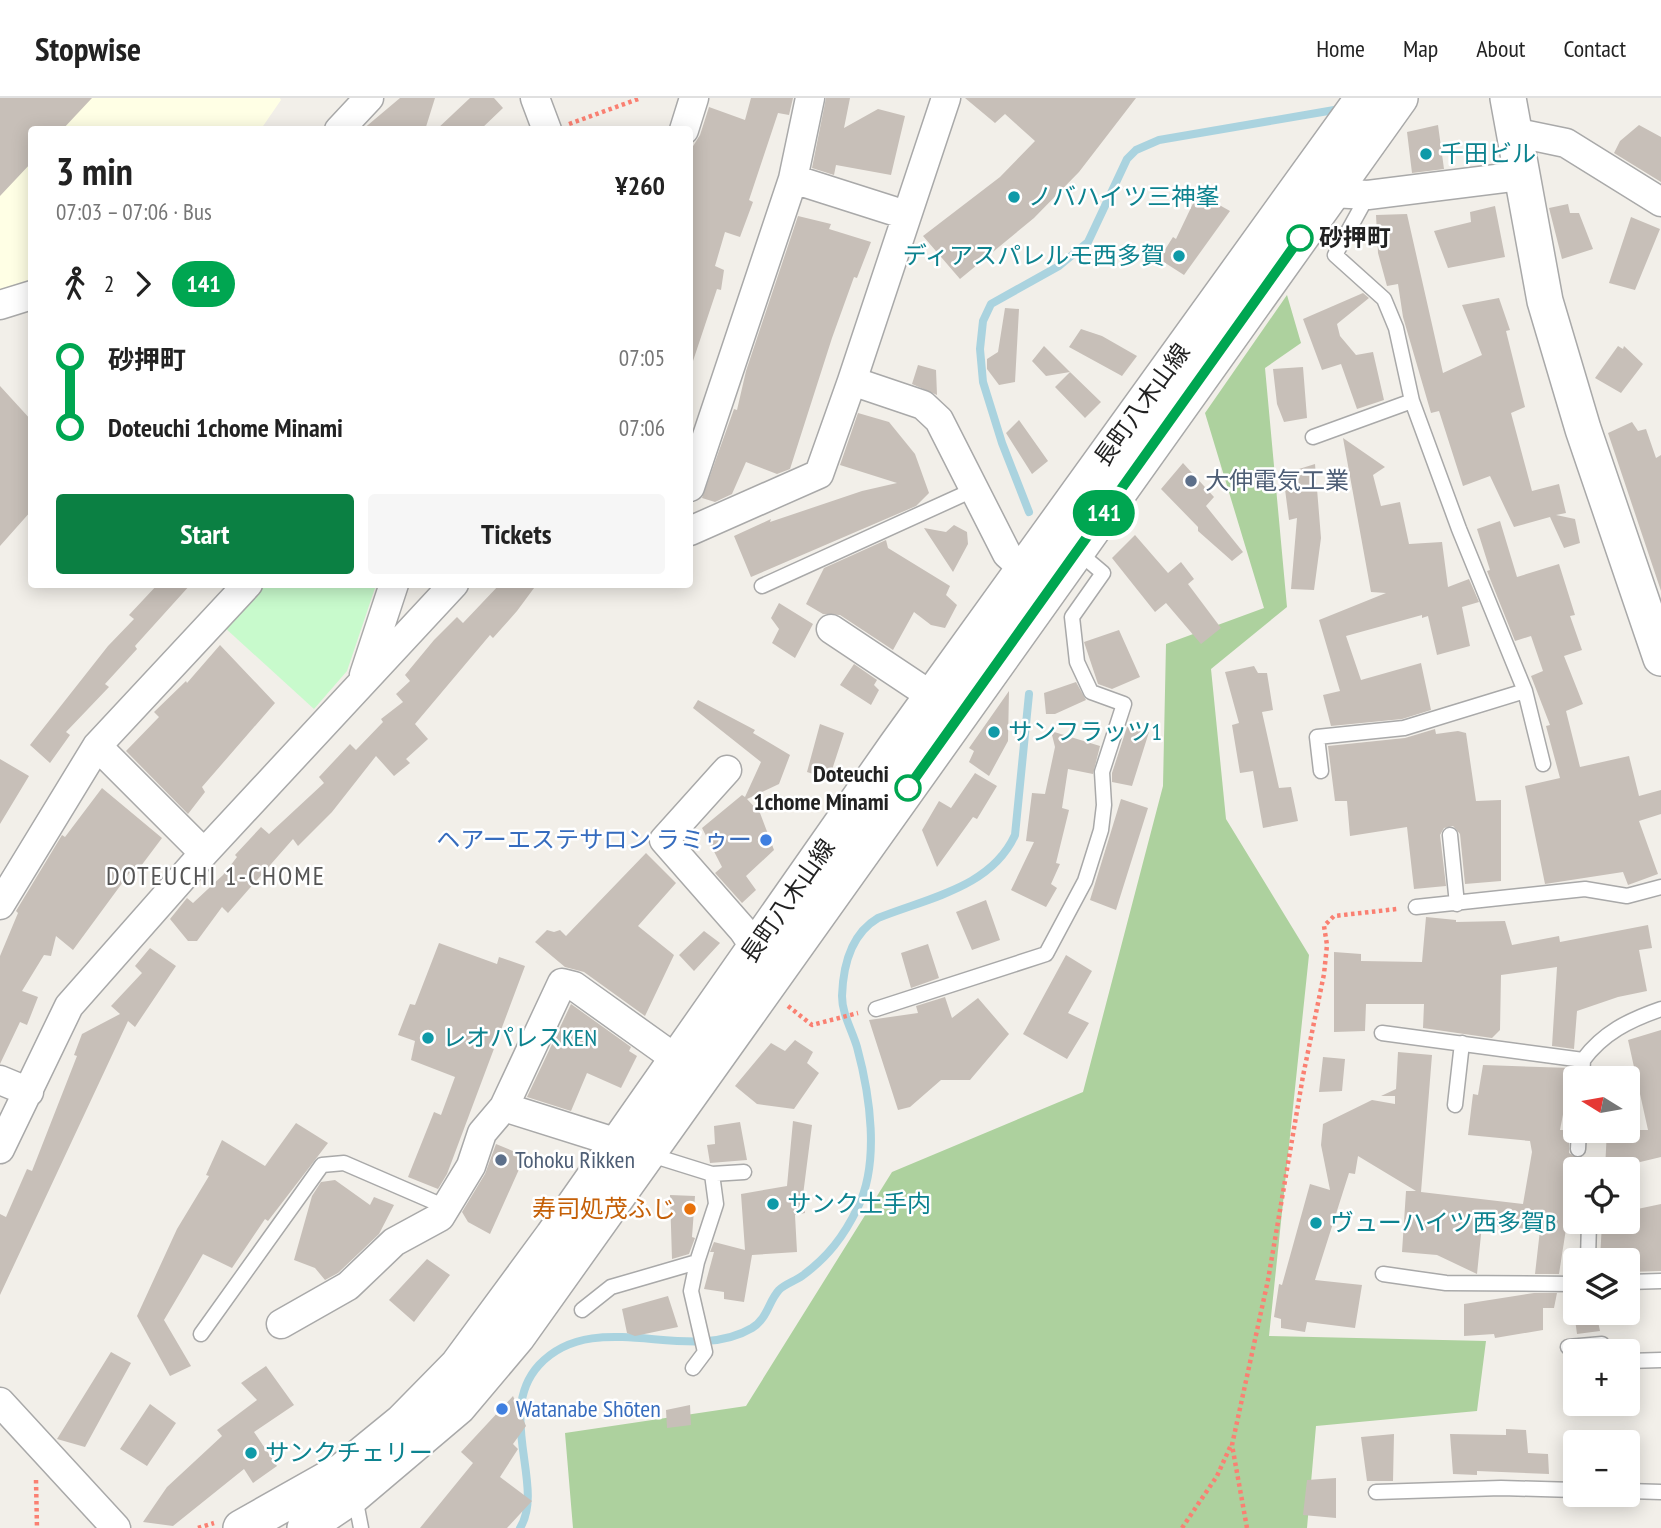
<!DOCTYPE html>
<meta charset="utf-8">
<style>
:root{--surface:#fff;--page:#f6f6f6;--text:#222;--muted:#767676;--line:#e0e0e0;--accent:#0b8043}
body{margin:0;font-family:"PT Sans Narrow","Noto Sans JP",sans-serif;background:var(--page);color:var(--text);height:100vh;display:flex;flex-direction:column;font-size:26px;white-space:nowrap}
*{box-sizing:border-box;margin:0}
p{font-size:23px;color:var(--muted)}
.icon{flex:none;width:38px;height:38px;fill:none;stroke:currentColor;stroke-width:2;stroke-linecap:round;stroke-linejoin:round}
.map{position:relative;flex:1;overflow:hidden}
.side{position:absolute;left:28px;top:28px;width:665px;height:462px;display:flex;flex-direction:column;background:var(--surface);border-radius:7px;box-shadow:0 4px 18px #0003}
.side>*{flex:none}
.badge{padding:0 14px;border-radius:23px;font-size:24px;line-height:46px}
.needle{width:46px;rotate:281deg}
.controls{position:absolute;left:1563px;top:968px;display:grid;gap:14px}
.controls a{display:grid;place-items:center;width:77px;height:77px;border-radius:7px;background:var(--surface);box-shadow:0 4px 18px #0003;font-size:35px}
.map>.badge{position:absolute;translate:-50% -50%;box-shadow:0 0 0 4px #fff}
.legs{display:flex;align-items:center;gap:10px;height:77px;padding:0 28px;font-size:23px}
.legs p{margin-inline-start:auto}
.headline{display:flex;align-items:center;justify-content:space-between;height:119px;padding:0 28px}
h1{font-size:38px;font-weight:600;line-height:52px}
.cta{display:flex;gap:14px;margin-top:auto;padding:14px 28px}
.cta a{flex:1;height:80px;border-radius:7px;background:var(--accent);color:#fff;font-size:28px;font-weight:600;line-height:80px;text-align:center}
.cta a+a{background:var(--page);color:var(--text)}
ul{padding:0 28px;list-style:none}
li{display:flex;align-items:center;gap:24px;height:70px;font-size:26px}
li i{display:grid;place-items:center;width:10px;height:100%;margin:0 9px;background:currentColor}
li i::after{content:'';width:18px;height:18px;margin:-9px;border:5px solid;border-radius:50%;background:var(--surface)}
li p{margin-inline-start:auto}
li:first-child i{background:linear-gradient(#0000 50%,currentColor 0)}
li:last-child i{background:linear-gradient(currentColor 50%,#0000 0)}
header{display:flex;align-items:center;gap:42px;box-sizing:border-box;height:98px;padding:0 35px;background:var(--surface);border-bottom:2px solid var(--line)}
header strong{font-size:33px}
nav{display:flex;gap:38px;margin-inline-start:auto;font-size:24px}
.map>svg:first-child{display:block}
</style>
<header>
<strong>Stopwise</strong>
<nav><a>Home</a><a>Map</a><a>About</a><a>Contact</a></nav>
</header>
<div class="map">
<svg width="1661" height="1430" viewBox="0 0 1661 1430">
<rect width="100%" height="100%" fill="#f2efe9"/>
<path fill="#ffffe5" d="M0 0H280L281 2 261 31 32 32 31 188 0 199Z"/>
<path fill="#add19e" d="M1287 197 1301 245 1265 270 1287 509 1211 571 1226 721 1309 857 1269 1238 1486 1243 1477 1313 1316 1328 1307 1430H573L565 1335 746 1308 892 1074 1083 994 1163 688 1166 546 1264 510 1205 315Z"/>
<path fill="#c8facc" d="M263 487H376L347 573 314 611 224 529Z"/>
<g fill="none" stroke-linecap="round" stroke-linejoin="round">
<path stroke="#aad3df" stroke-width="8" d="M1029 414 1002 345 983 284 980 251 983 223 991 206 1059 168 1088 144 1127 61 1136 52 1159 42 1340 11
M520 1430C546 1388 495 1315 539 1267 595 1207 688 1268 752 1230 768 1220 768 1204 779 1192 785 1186 795 1183 802 1178 828 1159 844 1138 858 1109 880 1064 870 997 857 949 852 932 842 916 842 898 843 868 851 836 878 820 927 800 991 790 1015 737L1029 596"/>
</g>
<path fill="#c7bfb8" d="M0 0H92L62 32H32V64L0 98Z
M400 0H435L425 32H362Z
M470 0H494L503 10 480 32H436Z
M751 0H793L789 17 778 15 749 102 753 104 740 139 725 134 715 168 724 172 721 192 717 191 693 263 690 262V53L700 37 709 9 745 22Z
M826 0H850L844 30 878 11 905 18 891 77 836 67 834 77 812 70Z
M965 0H1136L1079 74 1034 120 960 181 923 138 1000 79 1035 43 1005 16 995 25Z
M1438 27 1444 71 1412 75 1407 34Z
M1639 27 1661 39V84L1614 55 1620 43Z
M1198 95 1230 113 1184 177 1159 161 1173 139 1176 141Z
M1568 106 1570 115H1579L1593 151 1562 161 1549 110Z
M1495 108 1505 159 1448 170 1434 133 1471 124 1470 114Z
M1407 116 1443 275 1482 257 1462 207 1499 200 1510 232 1506 233 1525 309 1511 315 1532 393 1559 386 1566 415 1556 417 1575 421 1580 445 1564 450 1550 419 1514 429 1490 378 1463 388 1439 313 1431 315 1403 219 1398 186 1387 188 1378 155 1376 117Z
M798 118 831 126 829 131 871 144 857 180 854 179 832 240 790 371 777 376 746 364 732 396 715 404 702 400 734 311 737 312 746 273Z
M1631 119 1660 131 1635 192 1609 185Z
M1363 195 1369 200 1337 226 1340 238 1356 257 1373 254 1384 302 1357 311 1341 266 1322 272 1303 221Z
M1005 210 1019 211 1015 284 999 287 987 271V261L998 254Z
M1081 231 1102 238 1137 258 1122 278 1069 249Z
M1044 248 1070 274 1046 278 1032 263Z
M1618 248 1623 251 1624 248 1643 266 1621 295 1595 280Z
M918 267 936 272 937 297 912 286Z
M1303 269 1307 320 1284 324 1277 306 1273 271Z
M1070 274 1101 304 1085 320 1055 289Z
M0 288 32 323V412L0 448Z
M858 315 889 324 915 356 929 395 916 408 751 479 734 438 771 421 770 424 862 393 897 385 840 367Z
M1019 322 1048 363 1032 376 1006 335Z
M1632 324 1638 333 1646 331 1656 360 1661 357V493L1608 335Z
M1343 340 1385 369 1373 377 1381 408 1400 404 1409 446 1442 444 1448 489 1469 481 1479 504 1462 509 1470 548 1437 557 1428 518 1422 520V517L1346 538 1361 582 1421 565 1431 612 1402 621 1331 628 1323 597 1340 593 1319 522 1386 495 1371 494Z
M1183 365 1214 399 1206 408 1243 454 1232 463 1198 433V429L1161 391Z
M1315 366 1321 440 1314 492 1291 491 1297 420 1289 422 1283 376Z
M1500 423 1517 479 1559 466 1575 517 1570 518 1582 552 1564 558 1583 606 1566 613 1580 669 1629 658 1639 698 1661 692V716L1639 723 1658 776 1628 787 1623 774 1545 786 1525 688 1560 680 1546 628 1550 627 1531 578 1543 573 1531 538 1515 543 1487 473 1490 472 1477 431Z
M954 427 967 434 968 446 953 474 924 430 946 434Z
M1135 437 1168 475 1181 464 1194 481 1188 486 1221 530 1201 546 1166 505 1155 514 1112 460Z
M886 442 888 450 950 488 946 497 957 507 945 530 931 527 914 514 893 552 840 517 823 516 806 506 824 470Z
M158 486H191L135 548 137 551 105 586 109 589 66 634 70 637 50 665 30 647 108 548 134 521 129 517Z
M500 486H537L517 513 493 540 490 537 415 626 428 641 406 661 410 665 394 678 376 658 332 714 298 748 293 741 228 815 222 809 197 843H188L170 821 187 800 193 805 223 777 237 759 235 757 261 729 269 736 324 685 319 679 350 646 356 652 383 624 381 621 403 604 396 596 410 583 405 577 434 542 457 519 463 525Z
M779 505 813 526 795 560 772 545 779 531 771 520Z
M1119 532 1140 579 1112 591 1098 586 1084 544Z
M220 547 275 605 202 689 205 694 188 716 126 653 159 619 154 614 186 583 187 585Z
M854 566 877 582 874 587 879 592 871 607 840 587Z
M1254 568 1258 575H1267L1273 612 1262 614 1279 690 1291 689 1298 723 1263 730 1253 673 1240 675 1232 627 1239 625 1225 574Z
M1076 584 1086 602 1055 616H1046L1044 595Z
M1009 593 1008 643 989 678 969 664 974 653 969 650Z
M698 602 755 632 753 635 790 657 779 686 747 701 760 715 774 752 746 778 756 792 742 805 715 775 722 769 702 730 742 697 745 699 761 664 693 610Z
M820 626 844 635 829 681 807 674Z
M1127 629 1149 634 1132 688 1112 684V675Z
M1435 631 1436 636 1458 633 1466 635 1476 703 1501 702V783L1465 786 1460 736 1453 728 1444 730 1440 737 1446 788 1414 791 1407 729 1350 738 1347 703H1335L1328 648 1405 640Z
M1051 633 1100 648 1093 676 1068 671 1062 710 1069 712 1056 765 1060 766 1051 786 1057 790 1046 809 1011 792 1034 744 1026 743 1032 695 1045 696 1055 649Z
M0 661 29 678 0 726Z
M975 675 997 688 977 721 973 719 937 769 922 732 939 703 951 710Z
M102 690 162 740 138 772 134 769 73 852 56 838 51 858 44 857 22 893 38 899 27 927 20 924 0 966V858L18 815 16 813 62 737 65 739Z
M1121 701 1148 710 1116 812 1090 802Z
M646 755 676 785 638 828 674 857 645 918 584 874 565 869 535 844 547 832 554 834 560 832 566 838Z
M986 802 1000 842 972 852 956 814Z
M1426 819 1456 822V824L1505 823 1512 847 1559 838 1560 844 1648 827 1652 850 1639 852 1647 893 1618 899 1577 913 1574 951 1552 948 1557 869 1501 877 1500 932 1492 940 1423 930 1424 906H1366L1365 933 1334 934V854L1361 856V863L1422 864Z
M704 833 720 845 694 873 679 857Z
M439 845 497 866 499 859 525 868 447 1076 438 1091 408 1079 434 1014 441 1017 455 979 411 962 415 943 398 937 410 906 415 907Z
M928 846 939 880 911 890 901 855Z
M150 850 176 868 135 929 128 923 0 1197V1116L6 1119 27 1071 32 1073 77 958 74 957 82 936 120 916 111 908 142 875 135 868Z
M1066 857 1092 873 1068 915 1089 925 1067 961 1023 936Z
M945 899 952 920 978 900 1009 936 970 982H941L910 1009 898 1012 869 922 918 915 916 908Z
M571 906 631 949 629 953 637 958 621 990 587 975 571 1013 527 999Z
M1661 932V1059L1636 1065 1635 1071H1605L1607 1032H1648L1628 942Z
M795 942 813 954 807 965 819 975 794 1011 757 1006 735 988 771 945 785 953Z
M1398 954 1432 957 1421 1094 1523 1106 1532 1054 1530 1043 1468 1037 1473 996 1478 997 1483 967 1572 970 1560 1032H1569V1055L1577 1060 1559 1176H1535L1540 1132 1482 1127 1477 1176 1437 1157 1402 1154 1406 1093H1416L1358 1058 1355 1076 1349 1075 1315 1182 1362 1187 1355 1230 1307 1224 1305 1234 1281 1230V1221L1274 1219 1279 1186 1282 1187 1310 1086 1330 1092 1321 1047 1323 1026 1372 1002 1395 1006V998H1381L1396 991Z
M1323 959 1345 961 1342 993 1319 994Z
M793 1023 812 1027 803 1097 805 1115 795 1117 797 1154 752 1157 744 1204 724 1201V1194L704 1191 714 1154H710L714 1144 745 1152 741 1096 787 1088Z
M740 1024 747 1062 710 1065 707 1047 715 1046 714 1028Z
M296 1025 328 1045 268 1123 265 1121 232 1170 203 1156 164 1222 191 1268 170 1278 137 1218 177 1131 209 1078 206 1077 222 1042 265 1068Z
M496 1046 525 1058 490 1136 468 1124 462 1114 485 1076Z
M335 1082 370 1107 374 1099 394 1107 379 1136 338 1175 325 1182 315 1170 294 1162 312 1098 321 1084Z
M670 1097 695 1098 692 1139 695 1140 689 1156 672 1161Z
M1661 1106V1173L1628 1174V1162H1600L1602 1124H1628V1113Z
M427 1161 450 1177 414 1224 389 1202Z
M1557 1195 1554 1210H1543V1232L1495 1240 1494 1236 1464 1238V1206L1534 1195Z
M668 1198 678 1229 635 1238 627 1235 622 1211Z
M1574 1214H1596L1600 1233 1577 1236Z
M111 1254 131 1265 85 1349 57 1341Z
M266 1268 294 1307 254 1334 277 1368 253 1385 244 1371 173 1428 143 1424 167 1389 222 1338 217 1332 257 1302 241 1285Z
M513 1298 526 1328 513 1346 518 1351 500 1379 532 1403 507 1430H420L473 1365 461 1354Z
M150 1306 176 1325 147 1368 120 1351Z
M690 1307 691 1327 667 1330 666 1312Z
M1506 1331 1526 1332 1528 1355 1548 1356 1549 1376 1477 1373V1377L1453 1376 1450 1336 1506 1337Z
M1394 1336 1393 1383H1367L1361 1339Z
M1336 1380V1420L1303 1417 1307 1382Z"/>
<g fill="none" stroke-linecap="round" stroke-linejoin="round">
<g stroke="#a9a9a9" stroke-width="17">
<path id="service" d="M1368 97 1335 157 1384 201 1396 230 1412 303 1459 431 1525 593 1543 666
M1313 339 1412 303
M762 488 973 392
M1321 673 1317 639 1404 630 1525 593
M1450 737 1457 806
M1416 809 1585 791 1627 798 1661 789
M876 911 1046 856 1085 783 1101 732 1104 707 1102 674 1124 606 1091 594 1077 564 1072 519 1103 475 1077 453
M1382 935 1583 962C1603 935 1629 922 1661 911
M1582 980 1583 962
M1455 1007 1462 945
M1578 1051 1579 1032
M648 1056 712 1076 744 1074
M1588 1162 1589 1124
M1383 1176 1446 1185 1575 1186
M1628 1184 1661 1183
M582 1212 611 1189 697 1164 716 1106 712 1076
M201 1236 322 1067 344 1065 448 1110
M1568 1249 1602 1246 1603 1253
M1628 1263 1661 1262
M693 1270 705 1254 691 1193 697 1164
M1628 1393 1661 1394
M1376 1394 1501 1390 1575 1392
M355 1399 361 1430"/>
</g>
<g stroke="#a9a9a9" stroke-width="31">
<path id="minor" d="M535 0 547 32
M946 0 852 283 923 307 939 322 1007 456 1039 485
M339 32 369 0
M684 32 694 0
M1513 34 1566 45 1661 104
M793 81 906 117
M1332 95 1368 97 1520 78
M0 207 32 197
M690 389 793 81 810 0
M690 433 819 376 852 283
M831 531 933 599
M364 577 394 486
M97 648 204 755
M727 672 664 742 743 832 755 850
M0 807 97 648 248 486
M0 982 29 994
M504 1009 562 885 574 888 676 961
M0 1051 69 908 204 755 454 486
M281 1226 348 1188 394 1144 440 1119 471 1068 482 1035 504 1009 618 1045
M0 1304 116 1430"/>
</g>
<g stroke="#a9a9a9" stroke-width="38">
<path id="tertiary" d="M1508 0 1545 203 1583 331 1661 560
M241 1430 342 1373 402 1324 458 1267 553 1138 896 648 1363 0
M305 1430 354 1397 458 1309 517 1239 1400 0"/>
</g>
<path stroke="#fa8072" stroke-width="4.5" stroke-dasharray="3.5 3.5" stroke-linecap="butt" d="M569 26 641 0
M788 908 812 927 858 915
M36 1382 37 1430
M198 1430 214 1425
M1182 1430 1217 1378 1231 1347
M1247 1430 1232 1347 1268 1182 1303 978 1324 876 1327 847 1324 828 1334 818 1397 811"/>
<use href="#service" stroke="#fff" stroke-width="14"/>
<use href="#minor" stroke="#fff" stroke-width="28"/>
<use href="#tertiary" stroke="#fff" stroke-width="35"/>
</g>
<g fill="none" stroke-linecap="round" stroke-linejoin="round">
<g stroke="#fff" stroke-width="16">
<path id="line-1" d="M908 690 1300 140"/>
</g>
<use href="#line-1" stroke="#00a651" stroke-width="10"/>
</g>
<g fill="#0f9aa8" stroke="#fff" stroke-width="2.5">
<circle cx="1426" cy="56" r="7"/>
<circle cx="1014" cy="99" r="7"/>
<circle cx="1179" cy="158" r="7"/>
<circle cx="994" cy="634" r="7"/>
<circle cx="428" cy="940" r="7"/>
<circle cx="773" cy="1106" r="7"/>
<circle cx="1316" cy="1125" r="7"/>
<circle cx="251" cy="1355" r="7"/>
</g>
<g fill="#fff" stroke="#00a651" stroke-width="3.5">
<circle cx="1300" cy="140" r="12"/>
<circle cx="908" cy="690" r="12"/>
</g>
<g fill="#5c6f8a" stroke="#fff" stroke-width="2.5">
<circle cx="1191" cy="383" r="7"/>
<circle cx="501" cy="1062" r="7"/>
</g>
<g fill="#3f7fe0" stroke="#fff" stroke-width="2.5">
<circle cx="766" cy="742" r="7"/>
<circle cx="502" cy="1311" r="7"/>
</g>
<circle fill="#e8710a" stroke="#fff" stroke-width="2.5" cx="690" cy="1111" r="7"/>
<g text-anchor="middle" stroke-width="5" stroke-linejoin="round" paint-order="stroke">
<g font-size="24" fill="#0d838f" stroke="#fff" text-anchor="start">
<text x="1440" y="64">千田ビル</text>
<text x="1028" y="107">ノバハイツ三神峯</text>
<text x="1165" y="166" text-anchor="end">ディアスパレルモ西多賀</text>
<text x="1008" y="642">サンフラッツ1</text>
<text x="442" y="948">レオパレスKEN</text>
<text x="787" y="1114">サンク土手内</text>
<text x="1330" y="1133">ヴューハイツ西多賀B</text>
<text x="265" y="1363">サンクチェリー</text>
</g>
<g font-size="24" font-weight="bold" fill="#222" stroke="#fff" text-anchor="start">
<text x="1319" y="148">砂押町</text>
<text x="889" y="684" text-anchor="end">Doteuchi<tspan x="889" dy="28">1chome Minami</tspan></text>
</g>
<g font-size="24" fill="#222" stroke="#fff">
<text transform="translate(1142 307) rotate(-54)" y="8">長町八木山線</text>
<text transform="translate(788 803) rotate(-55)" y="8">長町八木山線</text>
</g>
<g font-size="24" fill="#4e5e75" stroke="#fff" text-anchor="start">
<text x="1205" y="391">大伸電気工業</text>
<text x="515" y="1070">Tohoku Rikken</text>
</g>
<g font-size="24" fill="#366cbe" stroke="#fff" text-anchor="end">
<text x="752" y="750">ヘアーエステサロン ラミゥー</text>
<text x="516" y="1319" text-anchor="start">Watanabe Shōten</text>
</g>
<g font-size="24" fill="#c56008" stroke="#fff" text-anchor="end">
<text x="676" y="1119">寿司処茂ふじ</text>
</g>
<g font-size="26" letter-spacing="2" fill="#555" stroke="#fff">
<text x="216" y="787">DOTEUCHI 1-CHOME</text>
</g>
</g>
</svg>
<div class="controls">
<a><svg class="needle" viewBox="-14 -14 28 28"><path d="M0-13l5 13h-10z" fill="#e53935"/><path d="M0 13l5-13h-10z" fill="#767676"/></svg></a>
<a><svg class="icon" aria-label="locate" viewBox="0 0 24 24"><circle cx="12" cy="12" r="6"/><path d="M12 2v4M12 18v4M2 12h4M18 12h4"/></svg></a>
<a><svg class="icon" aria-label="layers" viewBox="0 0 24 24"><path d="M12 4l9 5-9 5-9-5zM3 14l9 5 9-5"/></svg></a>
<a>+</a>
<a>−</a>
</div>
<b class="badge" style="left:1104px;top:415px;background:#00a651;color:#fff">141</b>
<section class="side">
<div class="headline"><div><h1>3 min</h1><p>07:03 – 07:06 · Bus</p></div><b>¥260</b></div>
<div class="legs"><svg class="icon" aria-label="walk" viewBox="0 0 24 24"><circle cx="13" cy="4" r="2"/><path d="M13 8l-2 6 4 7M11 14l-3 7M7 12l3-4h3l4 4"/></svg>2<svg class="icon" aria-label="forward" viewBox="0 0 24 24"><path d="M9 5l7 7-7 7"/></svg><b class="badge" style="background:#00a651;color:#fff">141</b></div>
<ul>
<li><i style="color:#00a651"></i><b>砂押町</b><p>07:05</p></li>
<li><i style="color:#00a651"></i><b>Doteuchi 1chome Minami</b><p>07:06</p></li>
</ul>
<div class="cta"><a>Start</a><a>Tickets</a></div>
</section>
</div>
